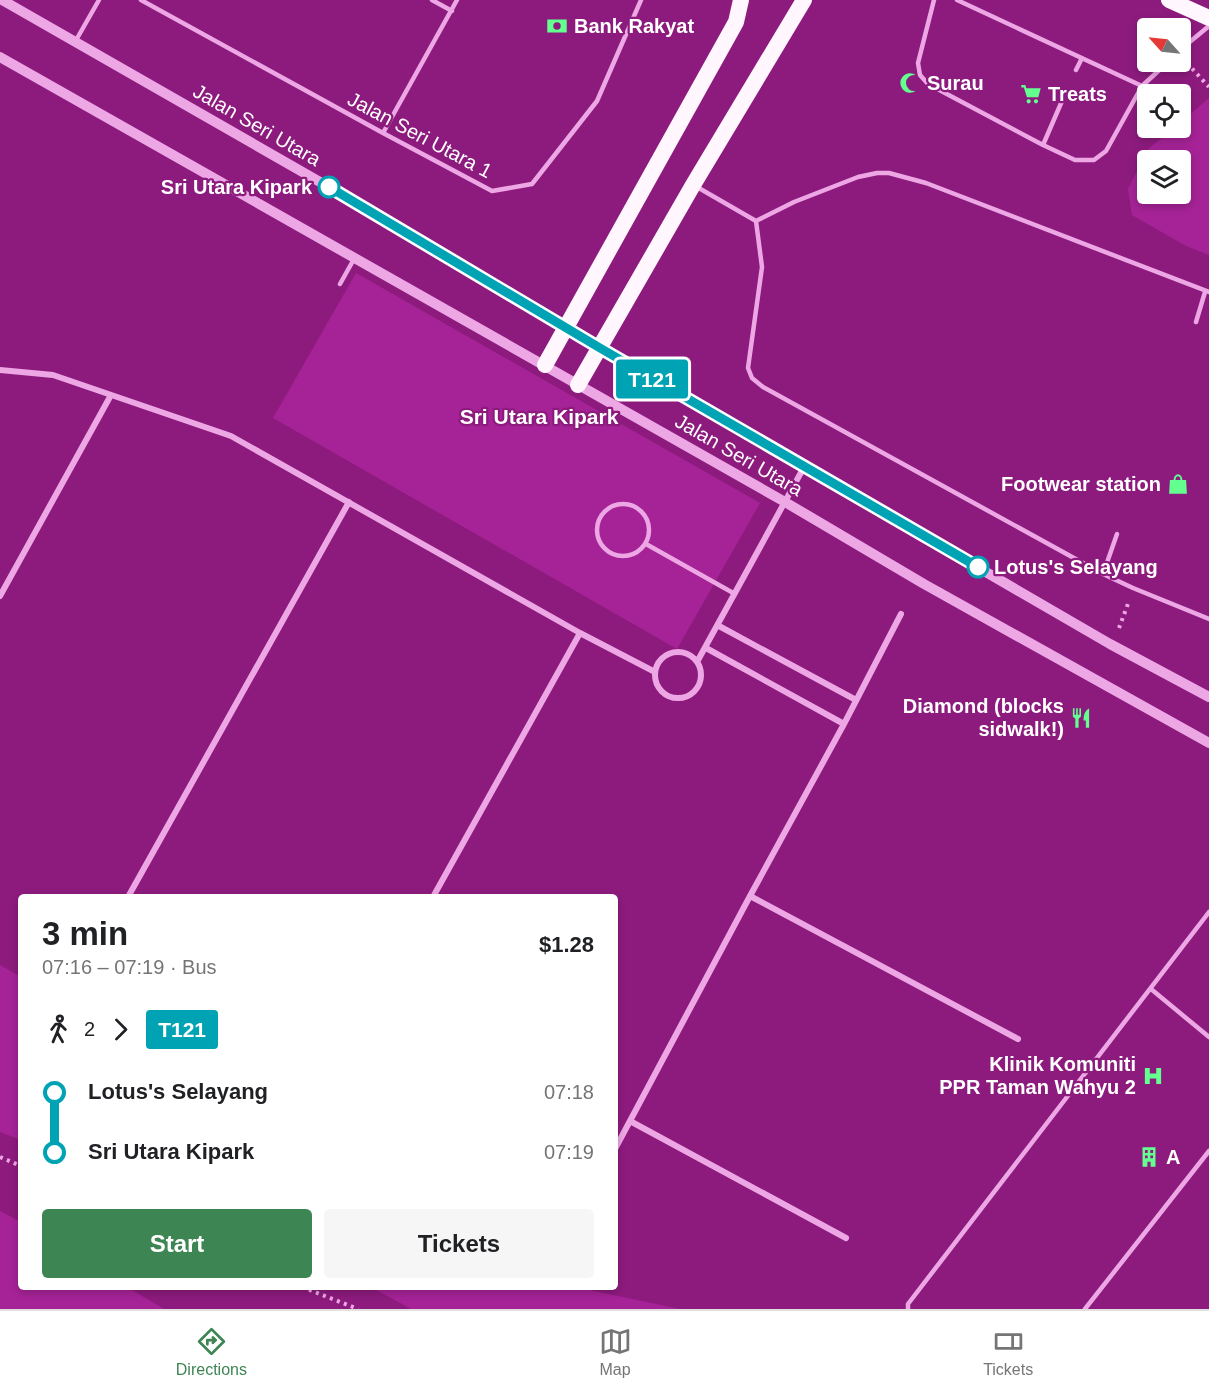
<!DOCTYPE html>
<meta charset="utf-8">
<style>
:root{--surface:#fff;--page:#f6f6f6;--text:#202124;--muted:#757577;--line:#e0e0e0;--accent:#3e8554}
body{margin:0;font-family:Arial,sans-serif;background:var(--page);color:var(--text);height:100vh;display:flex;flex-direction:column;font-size:22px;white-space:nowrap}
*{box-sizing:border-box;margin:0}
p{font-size:20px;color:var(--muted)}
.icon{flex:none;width:33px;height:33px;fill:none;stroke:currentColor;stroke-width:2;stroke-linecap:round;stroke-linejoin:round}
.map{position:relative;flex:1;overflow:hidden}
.side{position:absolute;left:18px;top:894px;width:600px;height:396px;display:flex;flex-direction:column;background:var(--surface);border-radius:6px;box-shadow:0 3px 9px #0003}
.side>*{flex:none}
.badge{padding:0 12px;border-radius:4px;font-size:21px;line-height:39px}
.needle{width:39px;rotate:297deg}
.controls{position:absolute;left:1137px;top:18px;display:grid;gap:12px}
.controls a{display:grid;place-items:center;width:54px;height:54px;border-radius:6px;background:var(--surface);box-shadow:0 3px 9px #0003;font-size:30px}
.map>.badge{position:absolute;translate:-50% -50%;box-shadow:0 0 0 3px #fff}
.legs{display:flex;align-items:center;gap:9px;height:66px;padding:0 24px;font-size:20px}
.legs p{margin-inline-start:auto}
.headline{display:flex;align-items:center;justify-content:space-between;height:102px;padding:0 24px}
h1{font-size:33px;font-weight:800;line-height:45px}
.primary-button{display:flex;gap:12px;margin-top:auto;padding:12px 24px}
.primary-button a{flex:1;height:69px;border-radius:6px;background:var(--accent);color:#fff;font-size:24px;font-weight:800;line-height:69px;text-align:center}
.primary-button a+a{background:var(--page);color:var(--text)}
ul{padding:0 24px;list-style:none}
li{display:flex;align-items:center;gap:21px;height:60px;font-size:22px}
li i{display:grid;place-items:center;width:9px;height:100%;margin:0 8px;background:currentColor}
li i::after{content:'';width:15px;height:15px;margin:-8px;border:4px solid;border-radius:50%;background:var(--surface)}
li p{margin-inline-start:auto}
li:first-child i{background:linear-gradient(#0000 50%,currentColor 0)}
li:last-child i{background:linear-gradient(currentColor 50%,#0000 0)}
.tabs{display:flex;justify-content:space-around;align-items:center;height:84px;border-top:2px solid var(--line);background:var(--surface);font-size:16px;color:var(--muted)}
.tabs a{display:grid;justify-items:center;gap:3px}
.tabs .selected{color:var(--accent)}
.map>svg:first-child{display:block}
</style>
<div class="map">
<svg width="1209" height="1309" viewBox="0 0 1209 1309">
<rect width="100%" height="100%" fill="#8d1b7e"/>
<path fill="#a62397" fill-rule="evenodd" d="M1209 98V255L1186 246 1132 215 1128 189 1148 149 1174 128H1180L1181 122ZM1148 160H1180V194H1148Z
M356 273 760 503 677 649 273 418Z
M0 965 21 977V1140L0 1132Z
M0 1211 21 1222V1287H127L164 1309H0Z
M371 1287H575L680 1309H411Z"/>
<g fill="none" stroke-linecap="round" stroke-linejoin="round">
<path stroke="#eea7e5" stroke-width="4" stroke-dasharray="3 4.5" stroke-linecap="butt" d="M1187 63 1209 87
M1119 628 1129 601
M0 1157 21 1166
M302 1287 358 1309"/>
<path stroke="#eea7e5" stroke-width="4.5" d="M141 0 383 133 492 191 532 184 597 101 641 0
M432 0 452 11
M934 0 918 63 920 75 928 84 1043 145 1075 160H1094L1106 151 1142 86 1168 62
M957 0 1142 86
M75 42 99 0
M1180 50 1209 26
M1076 70 1082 58
M383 133 457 0
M1043 145 1062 101
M697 187 756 221 794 202 858 177 877 173H889L926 183 1209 292
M756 221 762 267 748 368 752 378 763 387 1103 574 1133 588 1209 619
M340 284 354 259
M1196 322 1205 292
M597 530a26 26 0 1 1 52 0a26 26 0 1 1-52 0Z
M646 544 735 594
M1103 574 1117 534
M1151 989 1209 1037
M908 1309V1304L1209 912
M1085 1309 1209 1151"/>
<path stroke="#eea7e5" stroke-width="6" d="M0 370 53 375 231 436 580 633 655 672
M0 596 111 395
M719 626 856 700
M706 648 844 724
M655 675a23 23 0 1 1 46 0a23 23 0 1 1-46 0Z
M697 662 804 467
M750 896 1018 1039
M128 897 349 502
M433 897 580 633
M630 1121 846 1238
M615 1149 750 896 844 724 901 614"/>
<path stroke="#eea7e5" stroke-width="10" d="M2 0 348 198 567 329 1110 644 1209 697
M0 57 785 502 924 584 1209 743"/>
<path stroke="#fff6fe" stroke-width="16" d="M1169 0 1209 18
M545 365 736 22 741 0
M578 385 693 185 804 0"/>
</g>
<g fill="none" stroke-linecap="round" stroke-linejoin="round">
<g stroke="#fff" stroke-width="14">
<path id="line-1" d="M329 187 600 348 978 567"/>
</g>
<use href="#line-1" stroke="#00a3b4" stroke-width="9"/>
</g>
<defs>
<g id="bank-bare" transform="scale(1.62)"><path d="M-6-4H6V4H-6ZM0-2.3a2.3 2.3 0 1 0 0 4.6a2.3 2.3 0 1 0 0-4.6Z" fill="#63ff8f" stroke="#8d1b7e" stroke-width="2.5" paint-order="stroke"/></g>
<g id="mosque-bare" transform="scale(1.62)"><path d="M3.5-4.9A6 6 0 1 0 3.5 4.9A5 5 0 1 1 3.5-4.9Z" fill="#63ff8f" stroke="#8d1b7e" stroke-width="2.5" paint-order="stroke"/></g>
<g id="supermarket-bare" transform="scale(1.62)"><path d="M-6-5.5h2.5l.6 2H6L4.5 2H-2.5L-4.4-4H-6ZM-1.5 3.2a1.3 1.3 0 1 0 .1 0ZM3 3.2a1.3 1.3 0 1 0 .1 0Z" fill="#63ff8f" stroke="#8d1b7e" stroke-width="2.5" paint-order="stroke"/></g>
<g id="shop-bare" transform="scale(1.62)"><path d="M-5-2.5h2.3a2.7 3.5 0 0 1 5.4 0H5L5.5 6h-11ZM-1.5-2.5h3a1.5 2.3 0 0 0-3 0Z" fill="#63ff8f" stroke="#8d1b7e" stroke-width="2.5" paint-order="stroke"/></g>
<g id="restaurant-bare" transform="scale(1.62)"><path d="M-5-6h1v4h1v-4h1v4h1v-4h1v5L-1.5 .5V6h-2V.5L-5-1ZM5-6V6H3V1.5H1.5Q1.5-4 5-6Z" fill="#63ff8f" stroke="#8d1b7e" stroke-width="2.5" paint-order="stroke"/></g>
<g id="hospital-bare" transform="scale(1.62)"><path d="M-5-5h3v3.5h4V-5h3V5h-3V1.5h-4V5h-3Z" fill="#63ff8f" stroke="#8d1b7e" stroke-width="2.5" paint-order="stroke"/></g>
<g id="building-bare" transform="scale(1.62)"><path d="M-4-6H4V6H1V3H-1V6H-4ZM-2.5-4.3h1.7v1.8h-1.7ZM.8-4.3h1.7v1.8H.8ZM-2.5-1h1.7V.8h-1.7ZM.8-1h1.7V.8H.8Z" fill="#63ff8f" stroke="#8d1b7e" stroke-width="2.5" paint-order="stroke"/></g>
</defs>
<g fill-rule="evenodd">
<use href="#bank-bare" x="557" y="26"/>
<use href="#mosque-bare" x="910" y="83"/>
<use href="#supermarket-bare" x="1031" y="94"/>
<use href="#shop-bare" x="1178" y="484"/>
<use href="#restaurant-bare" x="1081" y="718"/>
<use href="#hospital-bare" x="1153" y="1076"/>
<use href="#building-bare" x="1149" y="1157"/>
</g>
<g fill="#fff" stroke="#00a3b4" stroke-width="3">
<circle cx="329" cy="187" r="10"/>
<circle cx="978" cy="567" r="10"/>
</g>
<g text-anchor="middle" stroke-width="4.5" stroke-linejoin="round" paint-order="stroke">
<g font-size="20" font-weight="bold" fill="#fff" stroke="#8d1b7e" text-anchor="start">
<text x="574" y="33">Bank Rakyat</text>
<text x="927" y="90">Surau</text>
<text x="1048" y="101">Treats</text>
<text x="1161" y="491" text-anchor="end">Footwear station</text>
<text x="1064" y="713" text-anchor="end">Diamond (blocks<tspan x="1064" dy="23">sidwalk!)</tspan></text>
<text x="1136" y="1071" text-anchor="end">Klinik Komuniti<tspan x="1136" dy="23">PPR Taman Wahyu 2</tspan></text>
<text x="1166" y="1164">A</text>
</g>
<g font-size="20" fill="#fff" stroke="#8d1b7e">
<text transform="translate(257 125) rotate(30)" y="7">Jalan Seri Utara</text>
<text transform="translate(420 135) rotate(28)" y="7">Jalan Seri Utara 1</text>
<text transform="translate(739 455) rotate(30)" y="7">Jalan Seri Utara</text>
</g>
<g font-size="20" font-weight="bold" fill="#fff" stroke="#8d1b7e" text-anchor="end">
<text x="312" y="194">Sri Utara Kipark</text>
<text x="994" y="574" text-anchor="start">Lotus's Selayang</text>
</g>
<g font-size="21" font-weight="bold" fill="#fff" stroke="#8d1b7e">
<text x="539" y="424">Sri Utara Kipark</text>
</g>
</g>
</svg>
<div class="controls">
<a><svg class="needle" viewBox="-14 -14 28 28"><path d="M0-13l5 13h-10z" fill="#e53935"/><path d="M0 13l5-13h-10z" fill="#757577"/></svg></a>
<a><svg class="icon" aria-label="locate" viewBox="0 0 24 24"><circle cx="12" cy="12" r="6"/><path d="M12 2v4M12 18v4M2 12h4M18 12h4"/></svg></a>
<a><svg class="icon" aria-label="layers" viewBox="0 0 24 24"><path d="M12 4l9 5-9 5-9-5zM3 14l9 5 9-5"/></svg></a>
</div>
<b class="badge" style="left:652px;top:379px;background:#00a3b4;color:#fff">T121</b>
<section class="side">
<div class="headline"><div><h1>3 min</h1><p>07:16 – 07:19 · Bus</p></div><b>$1.28</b></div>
<div class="legs"><svg class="icon" aria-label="walk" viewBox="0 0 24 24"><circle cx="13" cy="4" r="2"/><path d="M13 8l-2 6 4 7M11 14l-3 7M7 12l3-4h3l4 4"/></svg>2<svg class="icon" aria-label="forward" viewBox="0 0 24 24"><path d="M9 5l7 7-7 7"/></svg><b class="badge" style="background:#00a3b4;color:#fff">T121</b></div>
<ul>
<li><i style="color:#00a3b4"></i><b>Lotus's Selayang</b><p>07:18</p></li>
<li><i style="color:#00a3b4"></i><b>Sri Utara Kipark</b><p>07:19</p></li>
</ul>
<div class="primary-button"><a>Start</a><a>Tickets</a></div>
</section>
</div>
<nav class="tabs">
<a class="selected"><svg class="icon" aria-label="directions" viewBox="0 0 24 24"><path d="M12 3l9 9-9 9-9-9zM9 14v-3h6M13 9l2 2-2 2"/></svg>Directions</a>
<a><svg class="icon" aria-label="map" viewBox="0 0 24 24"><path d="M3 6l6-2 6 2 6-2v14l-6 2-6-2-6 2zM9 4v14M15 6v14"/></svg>Map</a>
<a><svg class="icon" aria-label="tickets" viewBox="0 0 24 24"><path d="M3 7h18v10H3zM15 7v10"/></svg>Tickets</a>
</nav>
